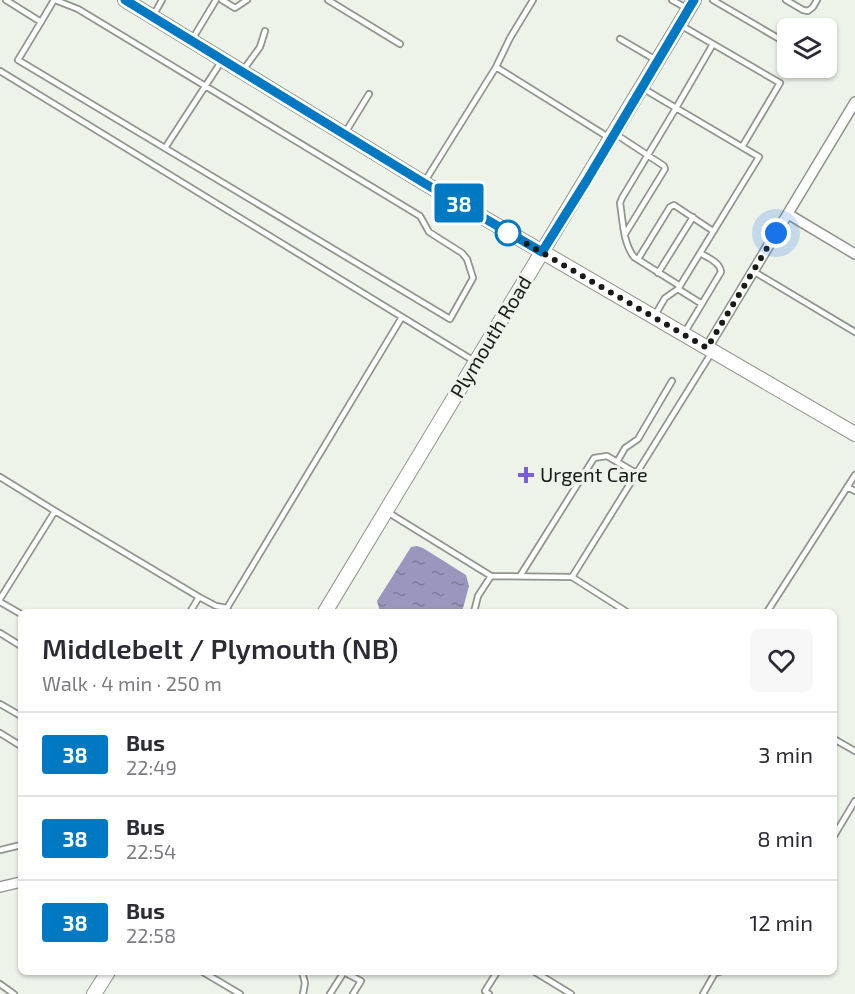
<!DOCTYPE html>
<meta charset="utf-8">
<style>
:root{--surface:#fff;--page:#f7f7f7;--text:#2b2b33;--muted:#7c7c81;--line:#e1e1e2}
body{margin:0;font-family:"Exo 2",sans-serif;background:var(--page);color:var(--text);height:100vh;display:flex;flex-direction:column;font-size:22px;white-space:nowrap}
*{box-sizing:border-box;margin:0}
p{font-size:20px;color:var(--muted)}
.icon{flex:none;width:33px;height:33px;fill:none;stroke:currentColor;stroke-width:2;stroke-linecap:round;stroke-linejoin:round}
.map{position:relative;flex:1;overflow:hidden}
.drawer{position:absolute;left:18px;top:609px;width:819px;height:366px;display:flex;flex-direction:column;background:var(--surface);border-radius:9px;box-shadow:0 2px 4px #0004}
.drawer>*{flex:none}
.badge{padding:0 12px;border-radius:4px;font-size:21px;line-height:39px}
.tools{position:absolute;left:777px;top:18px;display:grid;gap:12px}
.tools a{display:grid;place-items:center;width:60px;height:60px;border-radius:9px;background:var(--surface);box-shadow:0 2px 4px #0004;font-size:30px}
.you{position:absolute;width:30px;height:30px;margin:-15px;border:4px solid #fff;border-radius:50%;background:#1a73e8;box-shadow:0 0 0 9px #1a73e833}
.map>.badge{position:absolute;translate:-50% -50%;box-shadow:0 0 0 3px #fff}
.round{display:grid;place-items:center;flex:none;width:63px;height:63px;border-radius:9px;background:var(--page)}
.headline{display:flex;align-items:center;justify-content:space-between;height:102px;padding:0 24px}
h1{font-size:28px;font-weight:600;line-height:45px}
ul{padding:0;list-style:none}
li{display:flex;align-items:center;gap:18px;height:84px;padding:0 24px;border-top:2px solid var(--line)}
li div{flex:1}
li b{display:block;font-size:22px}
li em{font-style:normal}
li .badge{min-width:66px;font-weight:700;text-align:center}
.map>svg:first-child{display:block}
</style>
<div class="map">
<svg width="855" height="994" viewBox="0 0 855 994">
<defs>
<pattern id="water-ripples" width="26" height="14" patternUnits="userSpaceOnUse" patternTransform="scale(1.5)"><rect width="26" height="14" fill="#9b96bd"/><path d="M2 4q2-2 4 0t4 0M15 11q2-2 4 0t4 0" fill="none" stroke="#7e7a99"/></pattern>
</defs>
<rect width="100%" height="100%" fill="#eef3ea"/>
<path fill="url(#water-ripples)" d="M417 546 423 548 466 575 469 586 462 612H380L377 601 411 547Z"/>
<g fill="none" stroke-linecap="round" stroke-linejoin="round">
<g stroke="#90958d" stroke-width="8">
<path id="lane" d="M6 0 41 22 18 60 450 319 473 278 467 259 462 253 429 232 420 216 78 9 55 0
M222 0 235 8 247 0
M328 0 400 44
M672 0 688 9
M713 0 788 44
M786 0 803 10 808 11 813 7 817 0
M153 16 162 0
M41 22 54 0
M682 26 780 83 742 147
M193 38 216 0
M620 39 656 60
M496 67 608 137
M244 69 260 47 265 31
M0 71 474 361
M644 89 676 108 622 198 620 203C623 221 623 243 634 257L680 286
M345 133 369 94
M617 135 664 166 665 169 625 234
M165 148 221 62
M425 181 496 67 510 38 533 0
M638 259 670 207 674 205 713 231
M753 271 855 332
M658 273 693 217
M678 289 702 304
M655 315 665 298 678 289 759 157 676 108 713 44
M685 332 721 272C720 262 708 258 700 253
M617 462 625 448 638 439 672 381
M0 477 55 511
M847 487 855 491
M389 513 491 576 572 577
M520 576 594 458 607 456 636 473
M0 599 55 511 199 597
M0 602 21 614
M190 612 199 597 216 606 227 608
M229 612 227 608 402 317
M474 612 478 596 491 576
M627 612 572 577 712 352
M767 612 855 475
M0 633 21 646
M0 704 21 716
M0 733 21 746
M834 739 855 751
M834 836 855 801
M0 850 21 845
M203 972 240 994
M302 972 305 983 303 994
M344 972 361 981 353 994
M535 972 571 994
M0 984 14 994
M330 994 344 972
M489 994 485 991 497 972
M703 994 715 973 719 972"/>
</g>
<g stroke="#90958d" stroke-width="12">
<path id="street" d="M788 214 855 254
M707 348 855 102
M0 887 21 882"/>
</g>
<g stroke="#90958d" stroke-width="16">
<path id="secondary" d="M125 0 424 183 855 434
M325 612 694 0
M94 994 108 972"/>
</g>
<use href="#lane" stroke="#fff" stroke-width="4.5"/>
<use href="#street" stroke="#fff" stroke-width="9"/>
<use href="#secondary" stroke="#fff" stroke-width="14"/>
</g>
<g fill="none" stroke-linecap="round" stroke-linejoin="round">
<g stroke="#fff" stroke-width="14">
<path id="line" d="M125 0 424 183 542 252 587 180 694 0"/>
</g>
<use href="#line" stroke="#0079c2" stroke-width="9"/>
<path stroke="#191b18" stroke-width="6" stroke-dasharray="0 10.8" d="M508 233 707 348 776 233"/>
</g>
<circle fill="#fff" stroke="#0079c2" stroke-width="3" cx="508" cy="233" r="12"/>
<path fill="#7b5fd9" stroke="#eef3ea" stroke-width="2" d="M523 466h6v6h6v6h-6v6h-6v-6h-6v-6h6z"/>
<g text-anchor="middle" stroke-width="6" stroke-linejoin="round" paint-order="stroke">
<g font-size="20" fill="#191b18" stroke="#eef3ea">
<text transform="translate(491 337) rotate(-59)" y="7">Plymouth Road</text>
</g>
<g font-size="20" fill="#191b18" stroke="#eef3ea" text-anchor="start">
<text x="540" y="482">Urgent Care</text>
</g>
</g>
</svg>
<div class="tools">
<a><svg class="icon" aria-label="layers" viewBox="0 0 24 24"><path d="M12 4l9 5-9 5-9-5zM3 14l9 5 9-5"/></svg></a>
</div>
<div class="you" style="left:776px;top:233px"></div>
<b class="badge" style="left:459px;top:203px;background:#0079c2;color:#fff">38</b>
<section class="drawer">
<div class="headline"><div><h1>Middlebelt / Plymouth (NB)</h1><p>Walk · 4 min · 250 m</p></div><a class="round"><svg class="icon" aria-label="heart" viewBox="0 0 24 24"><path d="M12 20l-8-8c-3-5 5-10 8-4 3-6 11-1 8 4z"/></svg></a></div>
<ul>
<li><span class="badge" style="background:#0079c2;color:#fff">38</span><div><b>Bus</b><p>22:49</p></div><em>3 min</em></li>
<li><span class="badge" style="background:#0079c2;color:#fff">38</span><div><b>Bus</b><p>22:54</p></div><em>8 min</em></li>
<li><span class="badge" style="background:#0079c2;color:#fff">38</span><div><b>Bus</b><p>22:58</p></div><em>12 min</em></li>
</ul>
</section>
</div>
